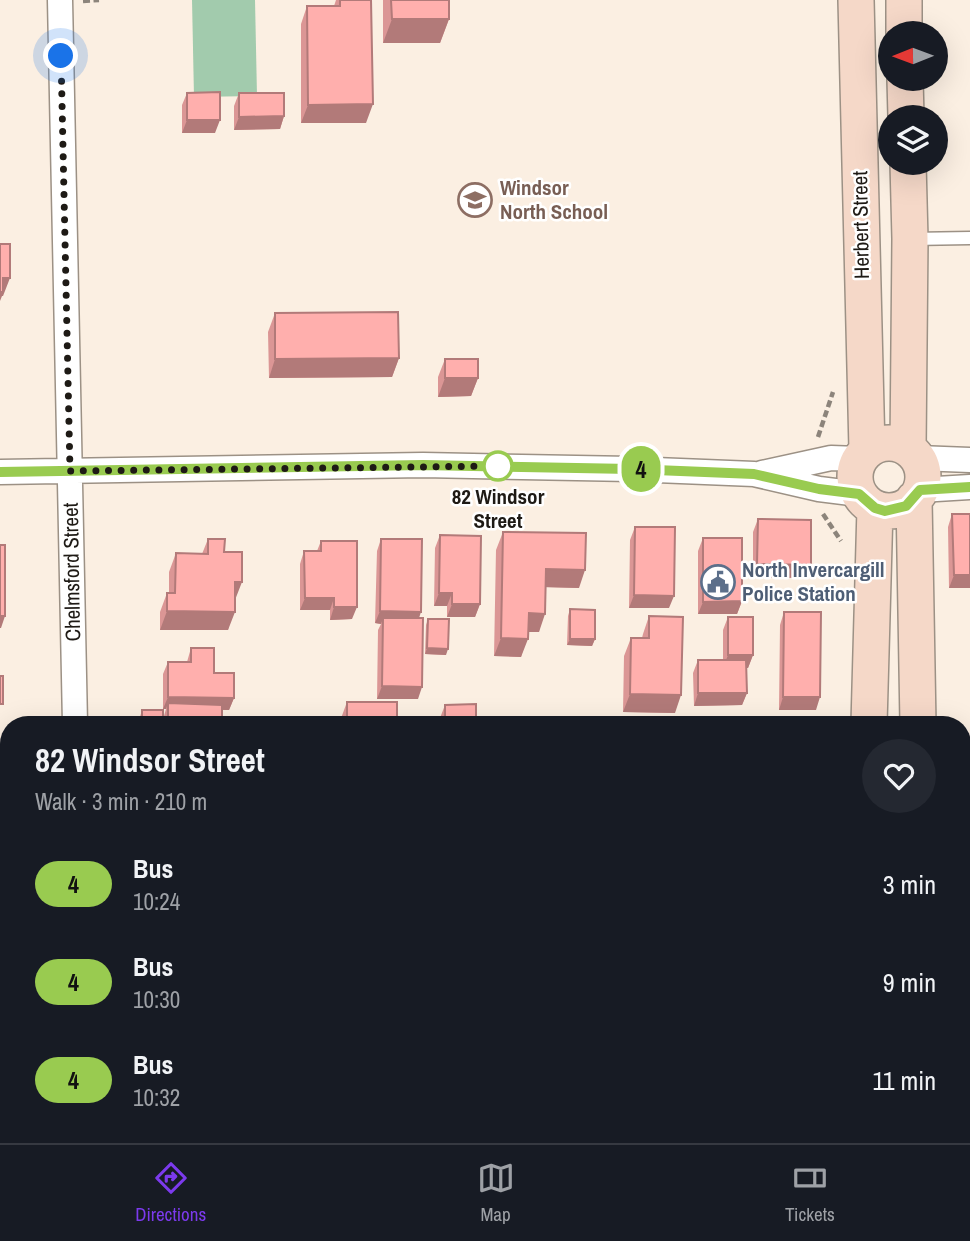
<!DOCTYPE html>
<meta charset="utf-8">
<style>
:root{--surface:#171b24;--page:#242831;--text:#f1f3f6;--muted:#9ea1a6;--line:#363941;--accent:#7c3aed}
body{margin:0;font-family:"Archivo Narrow",sans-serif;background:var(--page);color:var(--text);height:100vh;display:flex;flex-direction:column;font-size:26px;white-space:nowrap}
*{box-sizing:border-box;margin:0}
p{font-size:23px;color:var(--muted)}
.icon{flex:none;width:38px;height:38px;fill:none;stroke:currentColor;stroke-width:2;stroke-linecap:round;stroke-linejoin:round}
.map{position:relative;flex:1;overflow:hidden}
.details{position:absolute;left:0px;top:716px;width:971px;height:429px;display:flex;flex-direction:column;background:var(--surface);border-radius:28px 28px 0 0;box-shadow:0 7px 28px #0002}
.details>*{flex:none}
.badge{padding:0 14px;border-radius:23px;font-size:24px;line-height:46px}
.needle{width:46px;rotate:269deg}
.fabs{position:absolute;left:878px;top:21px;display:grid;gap:14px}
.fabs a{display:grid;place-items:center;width:70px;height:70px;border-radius:50%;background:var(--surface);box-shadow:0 7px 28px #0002;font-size:35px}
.you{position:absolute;width:35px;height:35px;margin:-18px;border:5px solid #fff;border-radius:50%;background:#1a73e8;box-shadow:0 0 0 10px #1a73e833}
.map>.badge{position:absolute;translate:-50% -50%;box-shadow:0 0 0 4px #fff}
.round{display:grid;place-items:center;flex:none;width:74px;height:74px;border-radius:37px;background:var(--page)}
.headline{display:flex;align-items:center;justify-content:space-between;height:119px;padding:0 35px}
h1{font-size:33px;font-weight:700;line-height:52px}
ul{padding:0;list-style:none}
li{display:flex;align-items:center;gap:21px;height:98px;padding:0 35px}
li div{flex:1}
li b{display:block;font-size:26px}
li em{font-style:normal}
li .badge{min-width:77px;font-weight:700;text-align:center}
.dock{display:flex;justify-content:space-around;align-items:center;height:98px;border-top:2px solid var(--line);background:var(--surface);font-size:19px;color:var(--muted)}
.dock a{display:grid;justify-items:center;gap:4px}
.dock .active{color:var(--accent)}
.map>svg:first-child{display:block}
</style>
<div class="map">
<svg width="970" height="1143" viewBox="0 0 970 1143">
<rect width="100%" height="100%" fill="#fbefe2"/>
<path fill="#a2cbad" d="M192 0H255L257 96 194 97Z"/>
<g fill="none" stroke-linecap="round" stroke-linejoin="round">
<g stroke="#9c9185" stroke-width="15">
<path id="lane" d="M911 239 970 238"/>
</g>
<g stroke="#9c9185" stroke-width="27">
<path id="street" d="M60 0 75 724
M918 458 970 460
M0 472 423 465 631 469 754 474 819 489 859 494
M762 473 831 458 859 459
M920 490 970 487
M82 1136V1143"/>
</g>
<g stroke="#9c9185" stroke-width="38">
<path id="secondary" d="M856 0 867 450
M904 0V33
M905 79 906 117
M855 477a34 34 0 1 1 68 0a34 34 0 1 1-68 0Z
M908 448 910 239 908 163
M914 499 918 724
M869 724 875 508
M878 1136V1143
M926 1136V1143"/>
</g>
<path stroke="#8c847b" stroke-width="4.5" stroke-dasharray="7 3.5" stroke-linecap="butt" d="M83 1 99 0
M818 437 833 392
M823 514 841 541"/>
<use href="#lane" stroke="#fff" stroke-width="12"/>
<use href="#street" stroke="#fff" stroke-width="24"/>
<use href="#secondary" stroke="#f5d8c8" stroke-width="35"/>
</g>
<path fill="#db9695" d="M336 0H371L366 123H301V24L307 6H334Z
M383 0H449V19L440 43H383Z
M187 93 215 133H182V105Z
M239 93 284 116 280 129 234 130V106Z
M275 313 399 358 392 377 269 378 268 332Z
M445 359 478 378 471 396 438 397V377Z
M952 514 970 588H949L948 527Z
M758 519 811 565 806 578 753 577V532Z
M635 527 669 608H629L630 540Z
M503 532 579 588 546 587 539 632H528L521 657 494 656 496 550Z
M440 535 480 604 475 617H447V606H434L435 548Z
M703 538 742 601 737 614H698V551Z
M208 539 224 552 235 600 228 630H160V612L167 593H169V572L176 553 202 554Z
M381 539 419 618 418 699H377L378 630 381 624 375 623 377 551Z
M321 541 352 619 330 620V610H300V564L304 551H317Z
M570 609 595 639 592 646 567 645 568 616Z
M784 612 816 710H779L780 625Z
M649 616 675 713 623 712 624 656 631 638H642L643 634Z
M728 617 753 655 748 668H746L747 693 742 705 694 706 693 673 698 660H723V630Z
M428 619 446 655 425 654 426 625Z
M191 648 214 673 234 698 229 710H222V724H163L164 716 166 709H163V674L168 662H187Z
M347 702 397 724H340V721Z
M445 705 476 724H440V718Z
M142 710 163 724H140V717Z
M217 1136H277V1143H215Z
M429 1136H481V1143H429Z"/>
<path fill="#b27a79" d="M392 19H449L440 43H383Z
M373 104 366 123H301L308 105Z
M284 116 280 129 234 130 239 117Z
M187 120H220L215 133H182Z
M3 278H10L3 296H2L0 301V287Z
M399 358 392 377 269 378 275 359Z
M445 378H478L471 396 438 397Z
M757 564 811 565 806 578 753 577Z
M546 569 585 570 579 588 540 587Z
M954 575H970V588H949Z
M235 582H242L235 600Z
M439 593H452L447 606H434Z
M634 595 674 596 669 608H629Z
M305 598H334L330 610H300Z
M742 601 737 614H698L703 602Z
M452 604H480L475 617H447Z
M334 607H357L352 619 330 620Z
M167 611 235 612 228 630H160Z
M380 611 421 612 417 624 383 618 381 624 375 623Z
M529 613 545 614 539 632H522Z
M0 616H5L1 628H0Z
M501 638 528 639 521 657 494 656Z
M570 639H595L592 646 567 645Z
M427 648 448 649 446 655 425 654Z
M728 655H753L748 668H723Z
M382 686 422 687 418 699H377Z
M698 693H747L742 705 694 706Z
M630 694 681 695 675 713 623 712Z
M168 697 234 698 229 710 168 709V703L166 709H163Z
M783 697H820L816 710H779Z
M0 843H9L3 862H0Z
M559 1136H643L642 1138H558Z
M751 1136H812L810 1140H749Z"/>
<path fill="#ffafad" stroke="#b27a79" stroke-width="2" d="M340 0H371L373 104 308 105 307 6H340Z
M391 0H449V19H392Z
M220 92V120H187V93Z
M239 93H284V116L239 117Z
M0 244H10V278H3V292H0Z
M398 312 399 358 275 359V313Z
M445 359H478V378H445Z
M952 514H970V575H954Z
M758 519 811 520V565L757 564Z
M635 527H675L674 596 634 595Z
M503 532 586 533 585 570 546 569 545 614 529 613 528 639 501 638Z
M440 535 481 536 480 604H452V593H439Z
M703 538H742V601L703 602Z
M208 539H225L224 552H242V582H235V612L167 611V593H175L176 553 208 554Z
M381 539H422L421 612 380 611Z
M321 541H357V607H334V598H305L304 551H321Z
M0 545H5V616H0Z
M570 609 595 610V639H570Z
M784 612H821L820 697H783Z
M649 616 683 617 681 695 630 694 631 638H649Z
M728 617H753V655H728Z
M383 618H423L422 687 382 686Z
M428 619H449L448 649 427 648Z
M191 648H214V673H234V698L168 697V662H191Z
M698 660H746L747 693H698Z
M0 676H3V704H0Z
M347 702H397V724H347Z
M168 703 222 705V724H168Z
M476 704V724H445V705Z
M142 710H163V724H142Z
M0 817H9V843H0Z
M0 1001 3 1002 2 1040H0Z
M0 1126H9V1143H0Z
M222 1136H277V1143H222Z
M436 1136H481V1143H436Z
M724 1136H767V1140L796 1139V1143H725Z
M614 1139 670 1140V1143H614Z"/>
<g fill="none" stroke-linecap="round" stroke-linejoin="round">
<g stroke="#fff" stroke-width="16">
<path id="line" d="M0 472 423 465 631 469 754 474 819 489 859 494 875 508 885 511 906 506 920 490 970 487"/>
</g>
<use href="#line" stroke="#99cb50" stroke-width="10"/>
<path stroke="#1e1a15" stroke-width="7" stroke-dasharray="0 12.6" d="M61 56 70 471 501 466H498"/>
</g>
<defs>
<g id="school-ring" transform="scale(1.75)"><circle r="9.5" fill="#fff" stroke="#8d6e63" stroke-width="1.5"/><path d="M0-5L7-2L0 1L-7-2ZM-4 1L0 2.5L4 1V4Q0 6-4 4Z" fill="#8d6e63"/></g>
<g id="civic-ring" transform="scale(1.75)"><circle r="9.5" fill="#fff" stroke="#5c6f8a" stroke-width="1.5"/><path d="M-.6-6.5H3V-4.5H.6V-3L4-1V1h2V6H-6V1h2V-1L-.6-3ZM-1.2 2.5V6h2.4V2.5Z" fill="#5c6f8a"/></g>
</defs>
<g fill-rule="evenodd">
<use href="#school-ring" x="475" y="200"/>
<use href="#civic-ring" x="718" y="582"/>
</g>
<circle fill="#fff" stroke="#99cb50" stroke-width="3.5" cx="498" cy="466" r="14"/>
<g text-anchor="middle" stroke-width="5" stroke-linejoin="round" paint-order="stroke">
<g font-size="21" font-weight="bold" fill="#785e54" stroke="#fff" text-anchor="start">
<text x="500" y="195">Windsor<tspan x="500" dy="24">North School</tspan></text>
</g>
<g font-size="21" fill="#1e1a15" stroke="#fff">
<text transform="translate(861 225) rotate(-91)" y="7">Herbert Street</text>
<text transform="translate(72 572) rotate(-91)" y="7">Chelmsford Street</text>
</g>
<g font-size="21" font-weight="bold" fill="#1e1a15" stroke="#fff">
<text x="498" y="504">82 Windsor<tspan x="498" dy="24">Street</tspan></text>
</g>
<g font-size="21" font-weight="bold" fill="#4e5e75" stroke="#fff" text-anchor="start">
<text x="742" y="577">North Invercargill<tspan x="742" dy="24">Police Station</tspan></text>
</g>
</g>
</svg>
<div class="fabs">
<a><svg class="needle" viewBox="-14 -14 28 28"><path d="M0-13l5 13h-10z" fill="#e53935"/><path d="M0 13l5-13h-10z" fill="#9ea1a6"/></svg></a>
<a><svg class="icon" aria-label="layers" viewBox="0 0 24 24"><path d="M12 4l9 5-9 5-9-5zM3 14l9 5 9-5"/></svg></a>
</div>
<div class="you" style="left:61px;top:56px"></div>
<b class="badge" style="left:641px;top:469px;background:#99cb50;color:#111">4</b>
<section class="details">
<div class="headline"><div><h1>82 Windsor Street</h1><p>Walk · 3 min · 210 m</p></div><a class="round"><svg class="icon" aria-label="heart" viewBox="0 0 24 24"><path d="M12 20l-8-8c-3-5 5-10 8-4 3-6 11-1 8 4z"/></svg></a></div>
<ul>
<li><span class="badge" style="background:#99cb50;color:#111">4</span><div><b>Bus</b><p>10:24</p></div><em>3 min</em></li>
<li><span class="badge" style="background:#99cb50;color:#111">4</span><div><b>Bus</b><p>10:30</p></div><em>9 min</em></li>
<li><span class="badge" style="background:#99cb50;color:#111">4</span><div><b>Bus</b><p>10:32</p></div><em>11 min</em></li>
</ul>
</section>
</div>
<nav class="dock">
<a class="active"><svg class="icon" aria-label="directions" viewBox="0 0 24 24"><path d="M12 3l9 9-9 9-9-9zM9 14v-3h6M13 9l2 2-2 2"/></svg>Directions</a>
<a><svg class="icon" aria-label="map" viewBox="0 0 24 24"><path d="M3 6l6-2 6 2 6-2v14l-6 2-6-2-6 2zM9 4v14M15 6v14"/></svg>Map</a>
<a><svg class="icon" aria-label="tickets" viewBox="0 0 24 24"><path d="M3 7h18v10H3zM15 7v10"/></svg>Tickets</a>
</nav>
